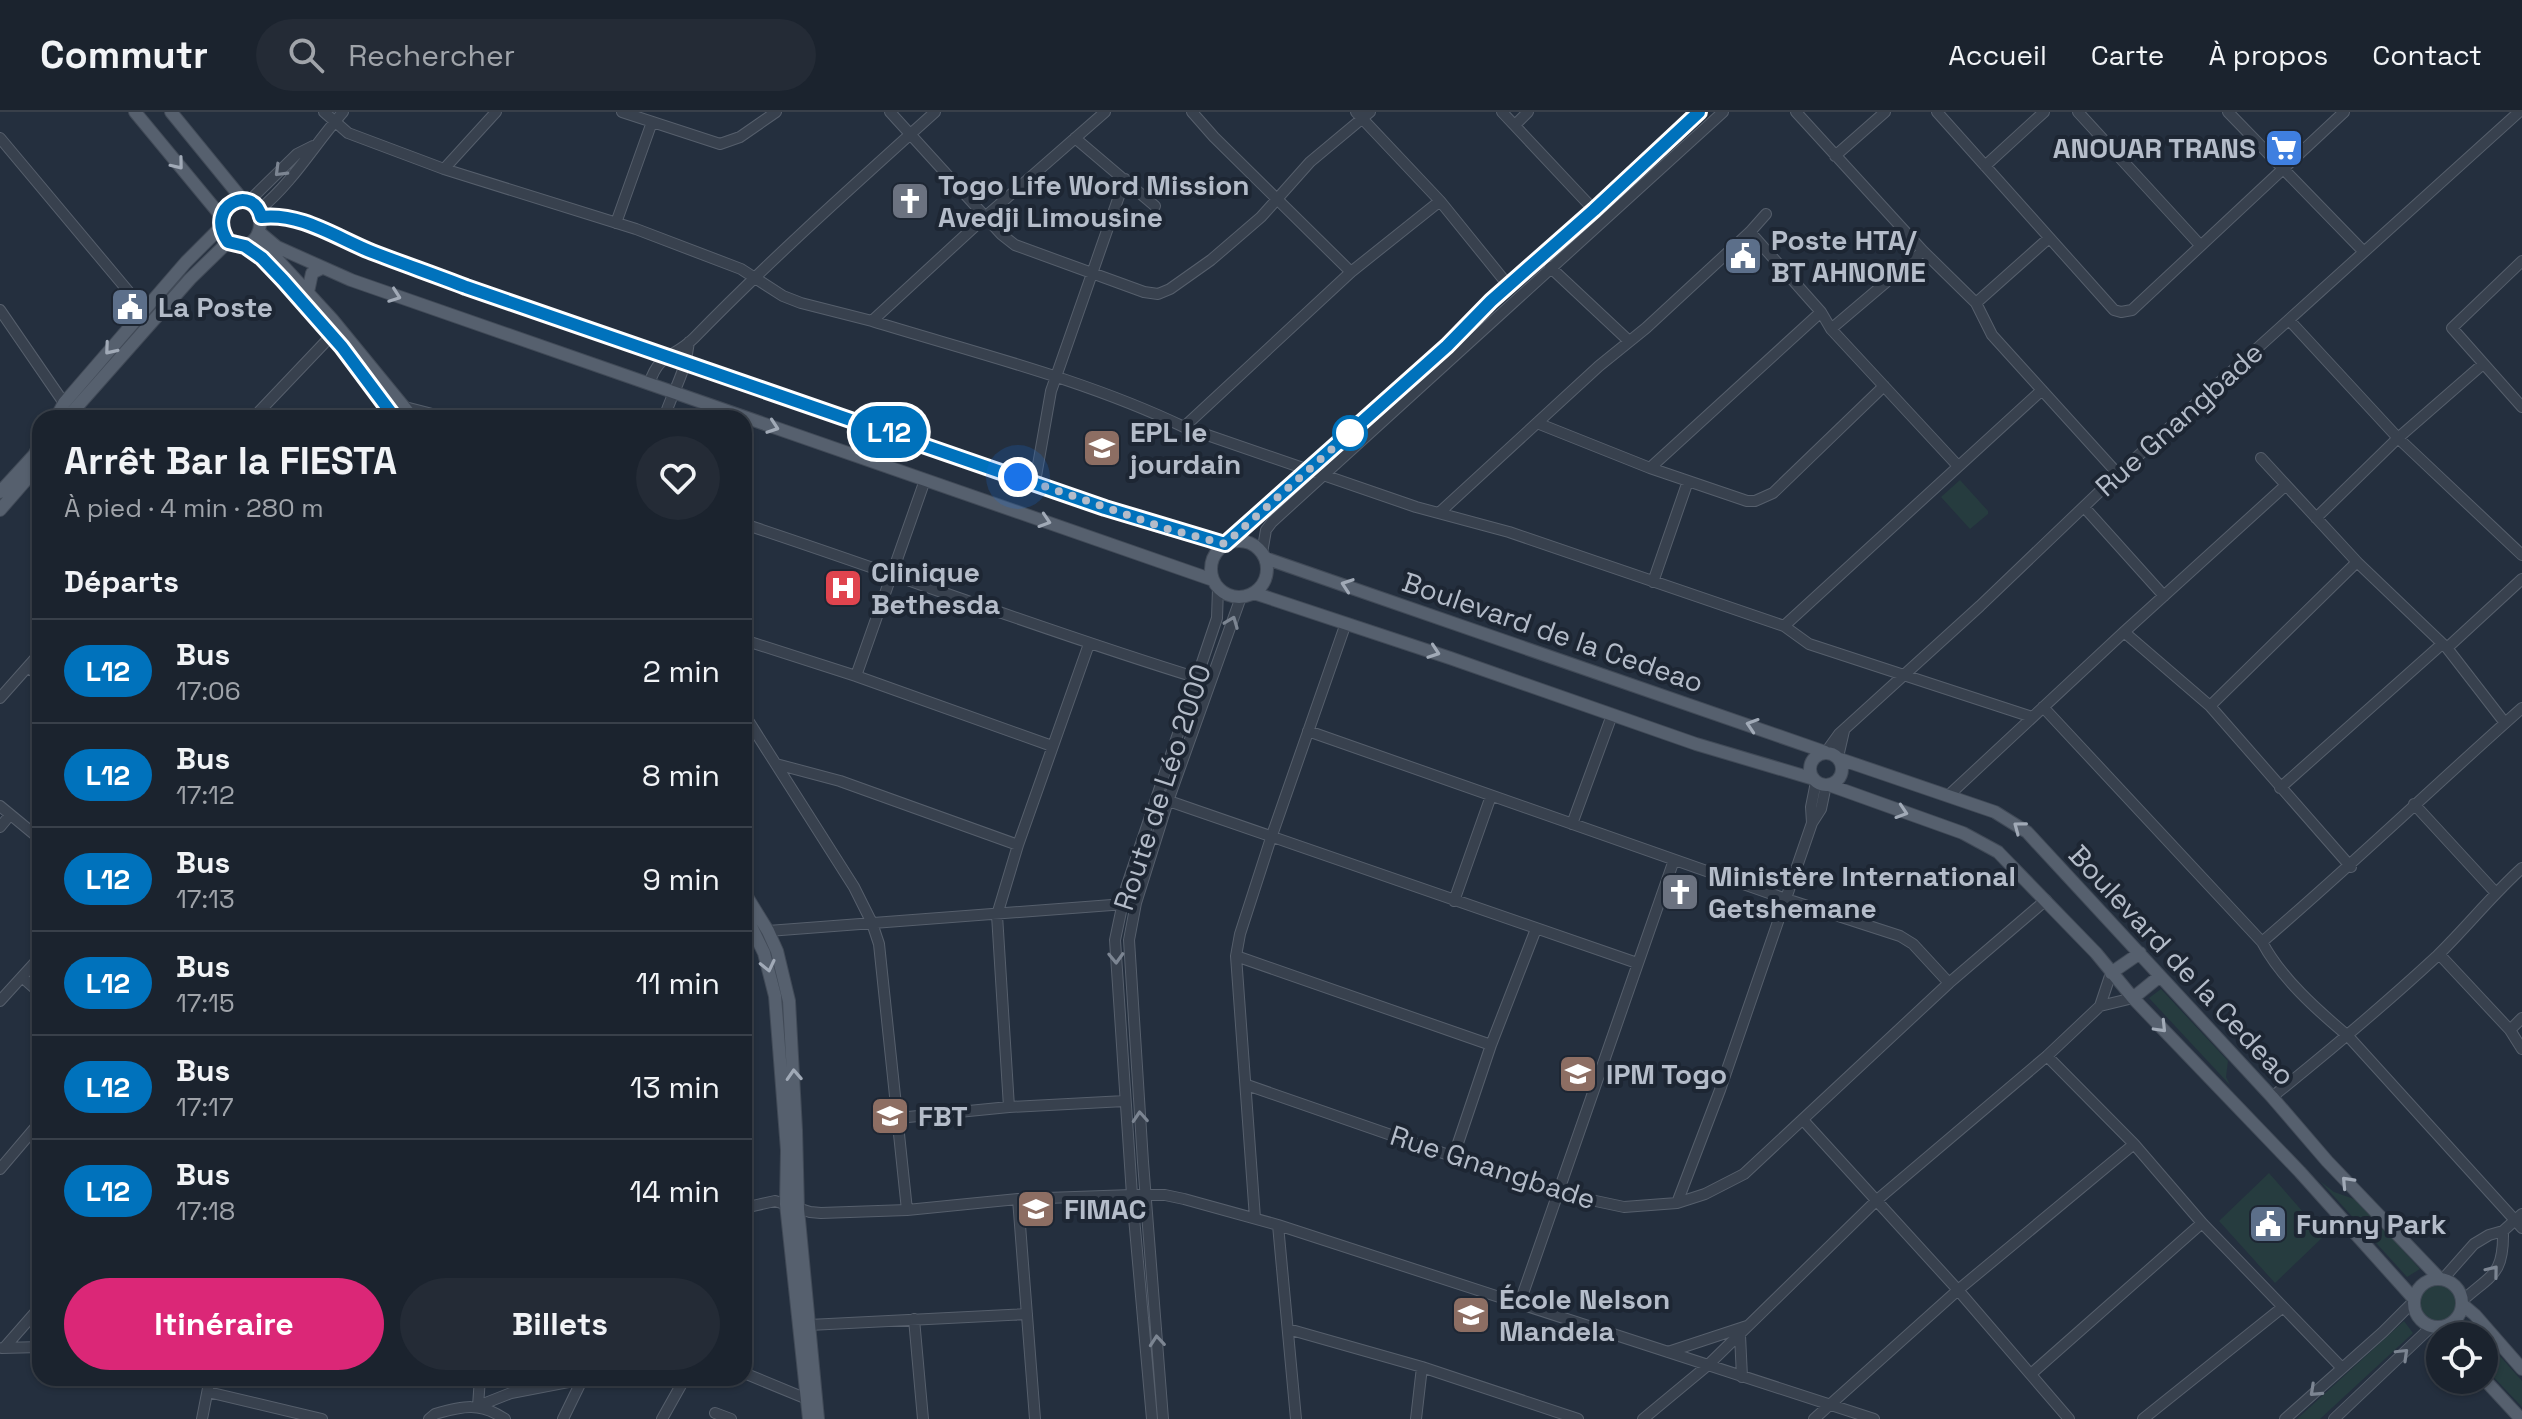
<!DOCTYPE html>
<html lang="fr">
<meta charset="utf-8">
<style>
:root{--surface:#1b232e;--page:#242b36;--text:#f1f3f6;--muted:#a0a4aa;--line:#39404a;--accent:#db2777}
body{margin:0;font-family:"Space Grotesk",sans-serif;background:var(--page);color:var(--text);height:100vh;display:flex;flex-direction:column;font-size:30px;white-space:nowrap}
*{box-sizing:border-box;margin:0}
p{font-size:26px;color:var(--muted)}
.icon{flex:none;width:44px;height:44px;fill:none;stroke:currentColor;stroke-width:2;stroke-linecap:round;stroke-linejoin:round}
.map{position:relative;flex:1;overflow:hidden}
.details{position:absolute;left:32px;top:298px;width:720px;height:976px;display:flex;flex-direction:column;background:var(--surface);border-radius:24px;box-shadow:0 2px 6px #0004,0 0 0 2px var(--line)}
.details>*{flex:none}
.badge{padding:0 16px;border-radius:26px;font-size:28px;line-height:52px}
.tools{position:absolute;left:2426px;top:1210px;display:grid;gap:16px}
.tools a{display:grid;place-items:center;width:72px;height:72px;border-radius:50%;background:var(--surface);box-shadow:0 2px 6px #0004,0 0 0 2px var(--line);font-size:40px}
.you{position:absolute;width:40px;height:40px;margin:-20px;border:6px solid #fff;border-radius:50%;background:#1a73e8;box-shadow:0 0 0 12px #1a73e833}
.map>.badge{position:absolute;translate:-50% -50%;box-shadow:0 0 0 4px #fff}
h2{padding:0 32px;font-size:30px;line-height:72px}
.round{display:grid;place-items:center;flex:none;width:84px;height:84px;border-radius:42px;background:var(--page)}
.overview{display:flex;align-items:center;justify-content:space-between;height:136px;padding:0 32px}
h1{font-size:38px;font-weight:800;line-height:60px}
.button{display:flex;gap:16px;margin-top:auto;padding:16px 32px}
.button a{flex:1;height:92px;border-radius:48px;background:var(--accent);color:#fff;font-size:32px;font-weight:800;line-height:92px;text-align:center}
.button a+a{background:var(--page);color:var(--text)}
ul{padding:0;list-style:none}
li{display:flex;align-items:center;gap:24px;height:104px;padding:0 32px;border-top:2px solid var(--line)}
li div{flex:1}
li b{display:block;font-size:30px}
li em{font-style:normal}
li .badge{min-width:88px;font-weight:700;text-align:center}
header{display:flex;align-items:center;gap:48px;box-sizing:border-box;height:112px;padding:0 40px;background:var(--surface);border-bottom:2px solid var(--line)}
header strong{font-size:38px}
nav{display:flex;gap:44px;margin-inline-start:auto;font-size:28px}
.search{width:560px;height:72px;background:var(--page);display:flex;align-items:center;gap:20px;box-sizing:border-box;padding:0 28px;border-radius:44px;color:var(--muted);font-size:30px}
.map>svg:first-child{display:block}
</style>
<header>
<strong>Commutr</strong>
<div class="search"><svg class="icon" aria-label="search" viewBox="0 0 24 24"><circle cx="10" cy="10" r="6"/><path d="M15 15l6 6"/></svg>Rechercher</div>
<nav><a>Accueil</a><a>Carte</a><a>À propos</a><a>Contact</a></nav>
</header>
<div class="map">
<svg width="2522" height="1307" viewBox="0 0 2522 1307">
<rect width="100%" height="100%" fill="#242f3e"/>
<path fill="#263c3f" d="M1960 368 1988 399V402L1970 417 1941 385Z
M2161 877 2228 949 2226 965 2230 973 2149 886Z
M2269 1061 2324 1124 2275 1171 2219 1109Z
M2320 1069 2334 1080 2357 1088 2420 1157 2407 1165Z
M2419 1191a19 19 0 1 1 38 0a19 19 0 1 1-38 0Z
M2404 1209 2413 1221 2320 1307H2297Z
M2484 1226 2522 1269V1295L2484 1255Z"/>
<g fill="none" stroke-linecap="round" stroke-linejoin="round">
<g stroke="#565f6c" stroke-width="12">
<path id="minor" d="M324 0 348 21 444 57 636 117 741 157 783 184 801 191 872 209 985 105 1105 0
M622 0 720 32 740 25 776 0
M890 0 1001 122 1015 133 1144 180 1158 182 1170 177 1211 148 1261 105 1310 50 1370 0
M1356 0 1440 89 1508 173
M1502 0 1594 98
M1796 0 1923 139 1976 191 1992 223 2118 362
M1937 0 2114 198 2121 200 2132 198 2344 0
M2078 0 2200 133
M2228 0 2364 140
M1515 13 1528 0
M0 26 144 198
M1075 26 1155 94
M1835 44 1885 0
M1985 54 2044 0
M444 57 496 0
M249 89 297 42 313 34
M259 98C294 69 314 33 343 0
M616 111 652 10
M1750 120 1821 200 1831 217 1958 354
M2522 149 2452 216 2522 295
M1550 155 1629 229
M1351 160 1440 89
M1976 191 2049 126
M0 198 64 291
M2289 208 2398 326 2522 443
M872 209C976 241 1086 268 1184 315L1351 160 1214 25 1192 0
M1831 217 1923 139
M649 272C660 239 673 247 694 226 771 147 853 74 935 0
M405 295 448 306
M253 306 331 224
M664 306C674 276 685 263 689 230
M1537 311 1650 356 1747 389H1755L1773 381 1884 274
M1184 315 1416 395 1509 420 1784 514 1809 532 2032 605
M2261 346 2357 450 2447 536 2505 611
M1650 356 1821 200
M1035 370 1051 279 1125 67
M2084 395 2164 484
M1439 401 1599 254 1646 216 1750 120 1766 102
M2316 406 2398 326 2483 252
M744 412C896 462 1045 519 1198 566
M1230 430 1699 0
M1262 441 1266 418 1272 410 1723 0
M1653 470 1688 369
M1784 514 2042 278
M2124 520 2210 594 2351 755
M744 528 856 564 1052 634
M2447 536 2522 467
M28 555 40 565
M856 564 925 368
M0 586 40 541
M2210 594 2357 450
M2043 595 2262 830C2281 866 2317 898 2348 924L2522 1116
M744 602 854 775 872 811 879 832 907 1098
M1308 619 1786 787 1900 824 1913 832 1949 871
M1826 640 1839 622 1980 494 2118 362 2519 0
M1838 645 1844 619
M776 652 840 669 1018 733
M2280 676 2442 532
M1949 683 2124 520 2286 373
M1163 687 1637 851
M2414 692 2495 780
M0 694 40 727
M1812 711 1811 695 1816 670
M1572 712 1612 603
M0 715 10 703
M1454 789 1491 684
M768 819 1125 792
M2262 830C2351 754 2435 673 2522 596
M2439 842 2510 918 2522 937
M1236 844 1491 933
M22 865 40 881
M0 889 40 845
M2100 894 2133 886
M2510 918 2522 906
M2047 944 2134 1032 2202 1111 2341 1255
M1247 973 1558 1081 1624 1095 1677 1091 1720 978 1812 711 1821 697 1826 673
M2272 985C2328 940 2383 894 2436 845 2466 816 2491 784 2522 756
M1009 995 997 803 1018 733 1089 532
M898 1006 1009 995 1125 989
M1803 1008 1958 1178 2069 1307
M1454 1043 1491 933 1536 817
M0 1057 40 1010
M1018 1087 1035 1307
M1677 1091 1705 1082 1744 1062 1949 871 2046 788
M744 1096 775 1089 810 1100 821 1101 907 1098 1018 1087 1132 1083H1165L1184 1087 1278 1113 1874 1307
M1255 1106 1236 844 1240 822 1271 726 1346 511
M1278 1113 1296 1307
M2443 1167 2474 1132 2489 1123 2503 1119 2522 1102
M2462 1189C2492 1162 2504 1163 2503 1119
M1519 1193 1674 748
M914 1207 923 1307
M809 1213 1027 1202
M1288 1217 1422 1255 1578 1307
M1740 1223 1742 1265
M2 1236 40 1235
M4 1236 40 1195
M1668 1240 1747 1214
M744 1261 807 1287
M2031 1262 2202 1111
M480 1266 478 1294 511 1281 589 1266
M208 1280 322 1307
M715 1301 731 1307
M202 1307 210 1266
M429 1307 435 1302C463 1294 480 1290 505 1307
M563 1307 582 1268
M662 1307 685 1266
M1152 1307 1132 1083 1115 828 1126 776 1217 506 1218 476
M1163 1307 1143 1050 1129 828 1136 791 1168 689 1241 485
M1416 1307 1422 1255
M1643 1307 1707 1254 1877 1088 2047 944 2100 894 2111 861
M1814 1307 1958 1178 2134 1032
M2143 1307 2283 1195
M2285 1307 2383 1220 2414 1189
M2334 1307 2431 1215"/>
</g>
<g stroke="#414a57" stroke-width="14">
<path id="major" d="M135 0 221 104
M171 0 242 87 259 98C262 113 260 128 245 134
M261 105C300 100 337 126 372 140 403 152 435 163 466 175L1083 389 1168 417 1225 432
M219 117 228 130 245 134 262 146 283 168 342 235 395 306
M259 120 277 135 351 168 1213 468
M264 133 332 207 413 306
M308 180 312 161 322 156
M56 306 64 291 186 150 219 117C220 102 227 91 242 87
M67 306 190 167 228 130
M0 380 34 343 40 332
M0 398 40 352
M1211 457a28 28 0 1 1 56 0a28 28 0 1 1-56 0Z
M1265 446 1825 640
M1254 481 1450 546 1696 632 1814 667
M1810 657a16 16 0 1 1 32 0a16 16 0 1 1-32 0Z
M1840 647 1995 700 2027 720 2272 985 2327 1049 2440 1167
M1829 673 1963 721 1998 740 2096 841 2133 886 2300 1060 2414 1187
M744 780 768 819 777 839 789 889 796 1018 798 1097 818 1307
M744 800 764 841 775 884 787 1038 786 1092 809 1307
M2111 861 2140 841
M2133 886 2160 864
M2414 1191a24 24 0 1 1 48 0a24 24 0 1 1-48 0Z
M2462 1192 2475 1203 2522 1257
M2484 1267 2521 1307"/>
</g>
<use href="#minor" stroke="#38414e" stroke-width="10"/>
<use href="#major" stroke="#56606e" stroke-width="12"/>
</g>
<defs><path id="oneway-chevron" d="M-2-3.5L2.5 0L-2 3.5" fill="none" stroke-width="1.6" stroke-linecap="round" stroke-linejoin="round" transform="scale(2)"/></defs>
<g stroke="#a1aab7">
<use href="#oneway-chevron" transform="translate(178 52) rotate(51)"/>
<use href="#oneway-chevron" transform="translate(395 184) rotate(20)"/>
<use href="#oneway-chevron" transform="translate(110 237) rotate(130)"/>
<use href="#oneway-chevron" transform="translate(773 315) rotate(19)"/>
<use href="#oneway-chevron" transform="translate(1045 409) rotate(18)"/>
<use href="#oneway-chevron" transform="translate(1347 473) rotate(-161)"/>
<use href="#oneway-chevron" transform="translate(1434 540) rotate(19)"/>
<use href="#oneway-chevron" transform="translate(1752 613) rotate(-162)"/>
<use href="#oneway-chevron" transform="translate(1902 700) rotate(18)"/>
<use href="#oneway-chevron" transform="translate(2019 715) rotate(-143)"/>
<use href="#oneway-chevron" transform="translate(768 854) rotate(77)"/>
<use href="#oneway-chevron" transform="translate(2161 915) rotate(46)"/>
<use href="#oneway-chevron" transform="translate(794 963) rotate(-93)"/>
<use href="#oneway-chevron" transform="translate(2347 1070) rotate(-133)"/>
</g>
<g stroke="#7c8592">
<use href="#oneway-chevron" transform="translate(280 59) rotate(135)"/>
<use href="#oneway-chevron" transform="translate(1232 510) rotate(-69)"/>
<use href="#oneway-chevron" transform="translate(1116 846) rotate(88)"/>
<use href="#oneway-chevron" transform="translate(1140 1005) rotate(-94)"/>
<use href="#oneway-chevron" transform="translate(2493 1159) rotate(-51)"/>
<use href="#oneway-chevron" transform="translate(1157 1229) rotate(-95)"/>
<use href="#oneway-chevron" transform="translate(2403 1242) rotate(-44)"/>
<use href="#oneway-chevron" transform="translate(2315 1279) rotate(137)"/>
</g>
<g fill="none" stroke-linecap="round" stroke-linejoin="round">
<g stroke="#fff" stroke-width="18">
<path id="line" d="M395 306 342 235 283 168 262 146 245 134 228 130C203 93 254 71 261 105 300 100 337 126 372 140 403 152 435 163 466 175L1105 396 1225 432 1447 234 1491 189 1594 98 1699 0"/>
</g>
<use href="#line" stroke="#0072bc" stroke-width="12"/>
<path stroke="#b4bcc9" stroke-width="8" stroke-dasharray="0 14.4" d="M1018 365 1168 417 1225 432 1359 313 1350 321"/>
</g>
<defs>
<g id="supermarket-square" transform="scale(2)"><rect x="-9" y="-9" width="18" height="18" rx="4" fill="#3f7fe0" stroke="#1d2633"/><path d="M-6-5.5h2.5l.6 2H6L4.5 2H-2.5L-4.4-4H-6ZM-1.5 3.2a1.3 1.3 0 1 0 .1 0ZM3 3.2a1.3 1.3 0 1 0 .1 0Z" fill="#fff"/></g>
<g id="church-square" transform="scale(2)"><rect x="-9" y="-9" width="18" height="18" rx="4" fill="#6b7280" stroke="#1d2633"/><path d="M-1.2-6h2.4v3.5h3.3v2.4h-3.3V6h-2.4V-.1h-3.3v-2.4h3.3Z" fill="#fff"/></g>
<g id="civic-square" transform="scale(2)"><rect x="-9" y="-9" width="18" height="18" rx="4" fill="#5c6f8a" stroke="#1d2633"/><path d="M-.6-6.5H3V-4.5H.6V-3L4-1V1h2V6H-6V1h2V-1L-.6-3ZM-1.2 2.5V6h2.4V2.5Z" fill="#fff"/></g>
<g id="school-square" transform="scale(2)"><rect x="-9" y="-9" width="18" height="18" rx="4" fill="#8d6e63" stroke="#1d2633"/><path d="M0-5L7-2L0 1L-7-2ZM-4 1L0 2.5L4 1V4Q0 6-4 4Z" fill="#fff"/></g>
<g id="hospital-square" transform="scale(2)"><rect x="-9" y="-9" width="18" height="18" rx="4" fill="#e0444e" stroke="#1d2633"/><path d="M-5-5h3v3.5h4V-5h3V5h-3V1.5h-4V5h-3Z" fill="#fff"/></g>
<g id="university-square" transform="scale(2)"><rect x="-9" y="-9" width="18" height="18" rx="4" fill="#8d6e63" stroke="#1d2633"/><path d="M0-5L7-2L0 1L-7-2ZM-4 1L0 2.5L4 1V4Q0 6-4 4Z" fill="#fff"/></g>
</defs>
<g fill-rule="evenodd">
<use href="#supermarket-square" x="2284" y="36"/>
<use href="#church-square" x="910" y="89"/>
<use href="#civic-square" x="1743" y="144"/>
<use href="#civic-square" x="130" y="195"/>
<use href="#school-square" x="1102" y="336"/>
<use href="#hospital-square" x="843" y="476"/>
<use href="#church-square" x="1680" y="780"/>
<use href="#university-square" x="1578" y="962"/>
<use href="#university-square" x="890" y="1004"/>
<use href="#university-square" x="1036" y="1097"/>
<use href="#civic-square" x="2268" y="1112"/>
<use href="#school-square" x="1471" y="1203"/>
</g>
<circle fill="#fff" stroke="#0072bc" stroke-width="4" cx="1350" cy="321" r="16"/>
<g text-anchor="middle" stroke-width="8" stroke-linejoin="round" paint-order="stroke">
<g font-size="28" font-weight="bold" fill="#b4bcc9" stroke="#1d2633" text-anchor="start">
<text x="2256" y="46" text-anchor="end">ANOUAR TRANS</text>
<text x="938" y="83">Togo Life Word Mission<tspan x="938" dy="32">Avedji Limousine</tspan></text>
<text x="1771" y="138">Poste HTA/<tspan x="1771" dy="32">BT AHNOME</tspan></text>
<text x="158" y="205">La Poste</text>
<text x="1130" y="330">EPL le<tspan x="1130" dy="32">jourdain</tspan></text>
<text x="871" y="470">Clinique<tspan x="871" dy="32">Bethesda</tspan></text>
<text x="1708" y="774">Ministère International<tspan x="1708" dy="32">Getshemane</tspan></text>
<text x="1606" y="972">IPM Togo</text>
<text x="918" y="1014">FBT</text>
<text x="1064" y="1107">FIMAC</text>
<text x="2296" y="1122">Funny Park</text>
<text x="1499" y="1197">École Nelson<tspan x="1499" dy="32">Mandela</tspan></text>
</g>
<g font-size="28" fill="#b4bcc9" stroke="#1d2633">
<text transform="translate(2179 307) rotate(-42)" y="10">Rue Gnangbade</text>
<text transform="translate(1553 520) rotate(19)" y="10">Boulevard de la Cedeao</text>
<text transform="translate(1162 675) rotate(-72)" y="10">Route de Léo 2000</text>
<text transform="translate(2182 853) rotate(47)" y="10">Boulevard de la Cedeao</text>
<text transform="translate(1493 1055) rotate(18)" y="10">Rue Gnangbade</text>
</g>
</g>
</svg>
<div class="tools">
<a><svg class="icon" aria-label="locate" viewBox="0 0 24 24"><circle cx="12" cy="12" r="6"/><path d="M12 2v4M12 18v4M2 12h4M18 12h4"/></svg></a>
</div>
<div class="you" style="left:1018px;top:365px"></div>
<b class="badge" style="left:889px;top:320px;background:#0072bc;color:#fff">L12</b>
<section class="details">
<div class="overview"><div><h1>Arrêt Bar la FIESTA</h1><p>À pied · 4 min · 280 m</p></div><a class="round"><svg class="icon" aria-label="heart" viewBox="0 0 24 24"><path d="M12 20l-8-8c-3-5 5-10 8-4 3-6 11-1 8 4z"/></svg></a></div>
<h2>Départs</h2>
<ul>
<li><span class="badge" style="background:#0072bc;color:#fff">L12</span><div><b>Bus</b><p>17:06</p></div><em>2 min</em></li>
<li><span class="badge" style="background:#0072bc;color:#fff">L12</span><div><b>Bus</b><p>17:12</p></div><em>8 min</em></li>
<li><span class="badge" style="background:#0072bc;color:#fff">L12</span><div><b>Bus</b><p>17:13</p></div><em>9 min</em></li>
<li><span class="badge" style="background:#0072bc;color:#fff">L12</span><div><b>Bus</b><p>17:15</p></div><em>11 min</em></li>
<li><span class="badge" style="background:#0072bc;color:#fff">L12</span><div><b>Bus</b><p>17:17</p></div><em>13 min</em></li>
<li><span class="badge" style="background:#0072bc;color:#fff">L12</span><div><b>Bus</b><p>17:18</p></div><em>14 min</em></li>
</ul>
<div class="button"><a>Itinéraire</a><a>Billets</a></div>
</section>
</div>
